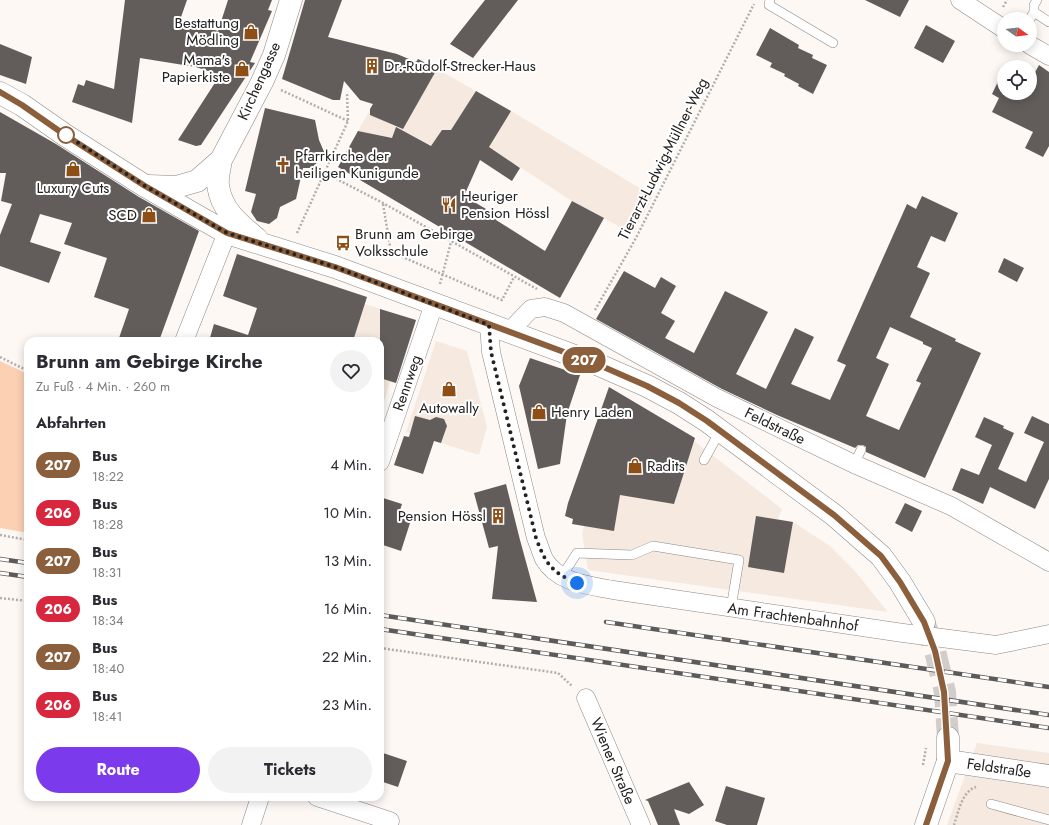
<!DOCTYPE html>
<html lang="de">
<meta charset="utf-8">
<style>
:root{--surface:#fff;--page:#f2f2f3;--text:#2b2b33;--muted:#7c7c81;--accent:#7c3aed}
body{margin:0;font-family:Jost,sans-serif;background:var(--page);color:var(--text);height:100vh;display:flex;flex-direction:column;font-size:15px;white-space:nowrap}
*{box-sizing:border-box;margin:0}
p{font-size:13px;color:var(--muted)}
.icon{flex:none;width:22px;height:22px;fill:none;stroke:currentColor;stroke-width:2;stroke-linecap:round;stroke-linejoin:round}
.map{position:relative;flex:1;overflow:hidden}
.sheet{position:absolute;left:24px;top:337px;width:360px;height:464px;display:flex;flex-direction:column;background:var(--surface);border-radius:12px;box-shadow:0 2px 10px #0003}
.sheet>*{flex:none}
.badge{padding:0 8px;border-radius:13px;font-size:14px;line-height:26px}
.needle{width:26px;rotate:104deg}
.fabs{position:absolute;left:997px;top:12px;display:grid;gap:8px}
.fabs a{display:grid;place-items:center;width:40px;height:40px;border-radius:50%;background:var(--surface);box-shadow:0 2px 10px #0003;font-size:20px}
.you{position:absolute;width:20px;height:20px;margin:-10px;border:3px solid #fff;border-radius:50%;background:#1a73e8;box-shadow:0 0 0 6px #1a73e833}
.map>.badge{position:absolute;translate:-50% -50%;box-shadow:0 0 0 2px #fff}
h2{padding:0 12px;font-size:15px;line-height:36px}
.round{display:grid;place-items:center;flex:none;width:42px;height:42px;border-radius:21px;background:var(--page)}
.summary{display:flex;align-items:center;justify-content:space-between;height:68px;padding:0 12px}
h1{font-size:19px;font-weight:700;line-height:30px}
.action{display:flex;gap:8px;margin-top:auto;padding:8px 12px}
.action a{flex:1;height:46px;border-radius:24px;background:var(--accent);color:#fff;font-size:16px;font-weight:700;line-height:46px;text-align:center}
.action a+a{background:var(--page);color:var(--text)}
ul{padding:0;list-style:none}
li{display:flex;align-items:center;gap:12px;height:48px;padding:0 12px}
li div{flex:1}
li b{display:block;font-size:15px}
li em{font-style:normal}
li .badge{min-width:44px;font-weight:700;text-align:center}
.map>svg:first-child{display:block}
</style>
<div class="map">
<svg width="1049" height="825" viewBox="0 0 1049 825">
<rect width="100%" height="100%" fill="#fdf8f4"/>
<path fill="#f5e9e0" d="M400 56 415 63 418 59 437 69 511 111 653 196 633 234 572 201 489 147 430 220 338 167Z
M365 304 416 320 396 383 390 382 380 415V341H353Z
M436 341 467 351 487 427 479 455 406 432Z
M694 441 782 509 778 519 793 522 830 546 854 570 888 612 588 570 582 534 593 490 674 504Z
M977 743 1049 753V825H947Z"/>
<path fill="#fcd1b3" d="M0 361 28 374V533L0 528Z"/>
<path fill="#625d5a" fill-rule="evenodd" d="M125 0H187L180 20 218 31 228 0H272L268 10 272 11 250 62 255 63 201 145 196 146 178 140 220 75 196 67 140 58 132 123 72 102 78 84 84 86 86 80 114 89Z
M305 0H342L328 37 397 54 416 62 418 59 437 69 403 129 370 115V109L373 104 360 100 344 81 340 100H333L282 79Z
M485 0H518L473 58 450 44Z
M865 0H909L900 17Z
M926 25 955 41 943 63 914 48Z
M770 28 799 45 798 48 813 55 812 58 827 65 813 94 798 86 799 84 784 76 785 74 770 67 772 63 756 55Z
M0 44 32 57 26 84 0 75Z
M1039 65 1049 72V146L1043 157 1025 148 1033 132 992 112 999 98 992 94 1004 69V93H1030V75L1033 76Z
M476 91 511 111 489 147 520 168 512 181 480 160 464 196 498 216 496 220 545 251 572 201 604 218 560 298 338 167 358 131 392 138 396 127 431 146 442 130H451Z
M265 108 315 120 319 140 325 154 312 168H303L296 199 280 207 277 218 269 224 257 221 251 212 256 194 245 191Z
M0 112 56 144 139 197 199 231 159 341H118L129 309 94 297 107 258 64 244 72 223 40 214 30 242 61 252 49 283 0 266V235L12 204 1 201 6 173H0Z
M922 196 958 213 945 242 931 236 917 267 930 273 910 317 956 339 955 341 981 353 925 478 866 452V447L863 445H858L855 448 777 415 722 389 596 319 624 271 655 288 661 277 676 286 661 313 675 321 665 338 694 353 725 291 768 312 736 374 766 389 795 328 814 337 791 384 830 400 846 365 837 361 907 204 916 209ZM890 327 923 342V344L932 348 916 381 921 383 899 430 866 416 889 364 876 358Z
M237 254 367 297 353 341H209L214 324 248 335 257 308 223 296Z
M1004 258 1024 268 1017 282 998 272Z
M380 309 416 320 396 383 380 378Z
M530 358 580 375 567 414 560 464 538 469 519 386Z
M609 387 695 438 674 504 620 495 614 531 572 524 573 519 565 516 568 503Z
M415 416 430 420 436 417 444 419 447 426 441 443 434 441 423 474 394 465 404 436 409 437Z
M1032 416 1049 424V479L1035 509 990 487 983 504 952 490 961 468 979 475 992 445 975 437 984 417 1004 426 1003 428 1014 433 998 469 1026 482 1044 442 1024 433Z
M506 484 520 540 537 602 492 599 498 546 489 548 474 493Z
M383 498 402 504 398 516 411 520 401 551 380 544V507Z
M905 503 922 511 912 532 895 523Z
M756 516 793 522 784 573 748 567Z
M380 752 407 761 398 787 380 781Z
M689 782 704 805 689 814 674 809 680 825H658L648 801 645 800Z
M726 786 765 798 757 825H727L715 821Z"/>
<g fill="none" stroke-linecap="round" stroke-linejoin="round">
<path stroke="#d2cdca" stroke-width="22" stroke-dasharray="22 11" stroke-linecap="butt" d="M924 622 935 651 945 692 948 738"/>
<g stroke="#8d8885" stroke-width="10">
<path id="lane" d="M770 0 769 5 833 43
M1034 12V5L1037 0
M1030 19 1034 12 1049 22
M704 460 720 431
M854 464 861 450
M562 576 577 553 632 555 653 546 739 560 731 608
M991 804 1049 820"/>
</g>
<g stroke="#8d8885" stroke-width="19">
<path id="street" d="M960 0 1004 29
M1030 45 1049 56
M489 325 491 352 536 538C539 545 541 552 544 559 558 583 588 585 613 590L903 633 996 645 1049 634
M509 332 531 309 545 307 564 313 717 398 854 464 951 506 1049 562
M184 341 232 220
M380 462 434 304
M586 698 641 825
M317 797 390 821
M251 825 260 797"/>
</g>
<g stroke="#8d8885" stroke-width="23">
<path id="secondary" d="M926 825 948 761"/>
</g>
<g stroke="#8d8885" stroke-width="23">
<path id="primary" d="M0 93 22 105 65 135 145 186 227 233 335 267 599 365 647 386 679 403 707 421 834 515 881 556 900 582 924 622
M149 186 176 187 197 181 221 160
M257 239C239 224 221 210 218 185 217 177 220 168 221 160L262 82 274 55 291 0
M948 738V761L1049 776"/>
</g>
<path stroke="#b2aeab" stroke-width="2.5" stroke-dasharray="2 2" stroke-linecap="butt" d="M1003 7 1007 0
M281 90 348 121
M325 173 383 203 537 289
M383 204 391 252 502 300 514 277
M297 233 348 121 347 93
M440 284 451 242
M595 310 636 238 754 4
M0 357 28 371
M0 535 28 540
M0 598 28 601
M380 648 558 673 572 686
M923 765 926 748
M954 825C958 813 962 791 976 787"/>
<use href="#lane" stroke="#fff" stroke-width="9"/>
<use href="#street" stroke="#fff" stroke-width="18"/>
<use href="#secondary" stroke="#fff" stroke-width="22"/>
<use href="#primary" stroke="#fff" stroke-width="22"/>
<g stroke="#5d5b59" stroke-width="4.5">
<path id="rail" d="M0 559 28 563
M0 573 28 577
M380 615 1049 715
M606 622 1049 687
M380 629 1049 728"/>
</g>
<use href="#rail" stroke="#fff" stroke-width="3" stroke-dasharray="9" stroke-linecap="butt"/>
</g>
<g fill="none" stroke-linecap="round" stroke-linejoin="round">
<g stroke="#fff" stroke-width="9">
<path id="line" d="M0 92 22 105 65 135 145 186 227 233 335 267 599 365 647 386 679 403 707 421 834 515 881 556 900 582 924 622 935 651 944 692 948 761 926 825"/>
</g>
<use href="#line" stroke="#8b5e3c" stroke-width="6"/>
<path stroke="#252322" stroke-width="4" stroke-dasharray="0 7.2" d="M66 135 145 186 227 233 335 267 489 325 491 352 536 538C546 564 551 572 577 583"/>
</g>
<defs>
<g id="shop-bare" transform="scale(1.2)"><path d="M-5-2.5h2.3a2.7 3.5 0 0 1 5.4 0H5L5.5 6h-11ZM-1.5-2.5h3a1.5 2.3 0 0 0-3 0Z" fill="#8e4f16" stroke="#fff" stroke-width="2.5" paint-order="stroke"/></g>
<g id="building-bare" transform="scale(1.2)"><path d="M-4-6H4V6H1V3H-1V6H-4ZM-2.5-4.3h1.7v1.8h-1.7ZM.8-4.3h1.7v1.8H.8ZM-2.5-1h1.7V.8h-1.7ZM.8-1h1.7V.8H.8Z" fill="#8e4f16" stroke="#fff" stroke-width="2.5" paint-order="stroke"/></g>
<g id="church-bare" transform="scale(1.2)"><path d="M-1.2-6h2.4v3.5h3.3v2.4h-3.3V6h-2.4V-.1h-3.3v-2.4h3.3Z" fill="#8e4f16" stroke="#fff" stroke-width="2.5" paint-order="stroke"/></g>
<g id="restaurant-bare" transform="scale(1.2)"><path d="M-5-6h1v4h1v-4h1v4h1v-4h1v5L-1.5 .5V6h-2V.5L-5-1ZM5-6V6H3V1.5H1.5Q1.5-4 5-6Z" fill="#8e4f16" stroke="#fff" stroke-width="2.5" paint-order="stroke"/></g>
<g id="bus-bare" transform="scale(1.2)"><path d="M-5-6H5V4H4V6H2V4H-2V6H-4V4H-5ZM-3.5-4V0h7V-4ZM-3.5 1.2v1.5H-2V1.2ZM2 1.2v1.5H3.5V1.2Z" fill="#8e4f16" stroke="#fff" stroke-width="2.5" paint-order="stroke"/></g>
</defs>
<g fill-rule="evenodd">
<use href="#shop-bare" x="251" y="32"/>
<use href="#building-bare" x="372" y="66"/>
<use href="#shop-bare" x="242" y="69"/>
<use href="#church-bare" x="283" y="165"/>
<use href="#shop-bare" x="73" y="169"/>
<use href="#restaurant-bare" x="449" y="205"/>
<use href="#shop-bare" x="149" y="215"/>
<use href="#bus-bare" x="343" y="243"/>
<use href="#shop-bare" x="449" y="389"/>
<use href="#shop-bare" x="539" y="412"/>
<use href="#shop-bare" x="635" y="466"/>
<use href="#building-bare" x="498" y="516"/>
</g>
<circle fill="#fff" stroke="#8b5e3c" stroke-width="2" cx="66" cy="135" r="8"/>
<g text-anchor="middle" stroke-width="4" stroke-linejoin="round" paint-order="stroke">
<g font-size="15" fill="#252322" stroke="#fff" text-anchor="start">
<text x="239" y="28" text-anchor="end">Bestattung<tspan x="239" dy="17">Mödling</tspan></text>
<text x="230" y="65" text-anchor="end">Mama's<tspan x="230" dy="17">Papierkiste</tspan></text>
<text x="384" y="71">Dr.-Rudolf-Strecker-Haus</text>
<text x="295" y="161">Pfarrkirche der<tspan x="295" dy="17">heiligen Kunigunde</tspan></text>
<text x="73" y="193" text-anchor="middle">Luxury Cuts</text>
<text x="461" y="201">Heuriger<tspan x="461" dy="17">Pension Hössl</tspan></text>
<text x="137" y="220" text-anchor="end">SCD</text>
<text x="355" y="239">Brunn am Gebirge<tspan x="355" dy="17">Volksschule</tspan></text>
<text x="449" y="413" text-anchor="middle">Autowally</text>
<text x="551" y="417">Henry Laden</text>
<text x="647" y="471">Radits</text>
<text x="486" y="521" text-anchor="end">Pension Hössl</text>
</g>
<g font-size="15" fill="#252322" stroke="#fff">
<text transform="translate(259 81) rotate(-66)" y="5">Kirchengasse</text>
<text transform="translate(663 159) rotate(-63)" y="5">Tierarzt-Ludwig-Müllner-Weg</text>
<text transform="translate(407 383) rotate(-71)" y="5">Rennweg</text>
<text transform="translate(775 426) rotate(26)" y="5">Feldstraße</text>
<text transform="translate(793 617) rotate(8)" y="5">Am Frachtenbahnhof</text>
<text transform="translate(613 761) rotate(67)" y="5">Wiener Straße</text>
<text transform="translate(999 768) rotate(8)" y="5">Feldstraße</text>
</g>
</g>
</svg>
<div class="fabs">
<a><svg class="needle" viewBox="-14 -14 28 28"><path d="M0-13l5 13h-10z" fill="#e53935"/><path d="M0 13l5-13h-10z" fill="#7c7c81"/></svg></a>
<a><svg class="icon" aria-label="locate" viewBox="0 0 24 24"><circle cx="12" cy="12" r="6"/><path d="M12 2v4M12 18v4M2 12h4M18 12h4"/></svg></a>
</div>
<div class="you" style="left:577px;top:583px"></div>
<b class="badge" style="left:584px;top:360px;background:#8b5e3c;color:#fff">207</b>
<section class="sheet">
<div class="summary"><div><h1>Brunn am Gebirge Kirche</h1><p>Zu Fuß · 4 Min. · 260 m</p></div><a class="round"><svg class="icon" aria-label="heart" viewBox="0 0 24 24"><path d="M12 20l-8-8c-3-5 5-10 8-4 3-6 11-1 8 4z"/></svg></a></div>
<h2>Abfahrten</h2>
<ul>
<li><span class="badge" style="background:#8b5e3c;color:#fff">207</span><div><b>Bus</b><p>18:22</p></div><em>4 Min.</em></li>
<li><span class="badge" style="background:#d7263d;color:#fff">206</span><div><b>Bus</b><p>18:28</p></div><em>10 Min.</em></li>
<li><span class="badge" style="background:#8b5e3c;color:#fff">207</span><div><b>Bus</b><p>18:31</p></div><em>13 Min.</em></li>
<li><span class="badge" style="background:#d7263d;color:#fff">206</span><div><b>Bus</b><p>18:34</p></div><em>16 Min.</em></li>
<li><span class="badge" style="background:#8b5e3c;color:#fff">207</span><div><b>Bus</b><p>18:40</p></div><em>22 Min.</em></li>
<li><span class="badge" style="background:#d7263d;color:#fff">206</span><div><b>Bus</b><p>18:41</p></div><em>23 Min.</em></li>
</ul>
<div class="action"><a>Route</a><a>Tickets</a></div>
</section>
</div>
